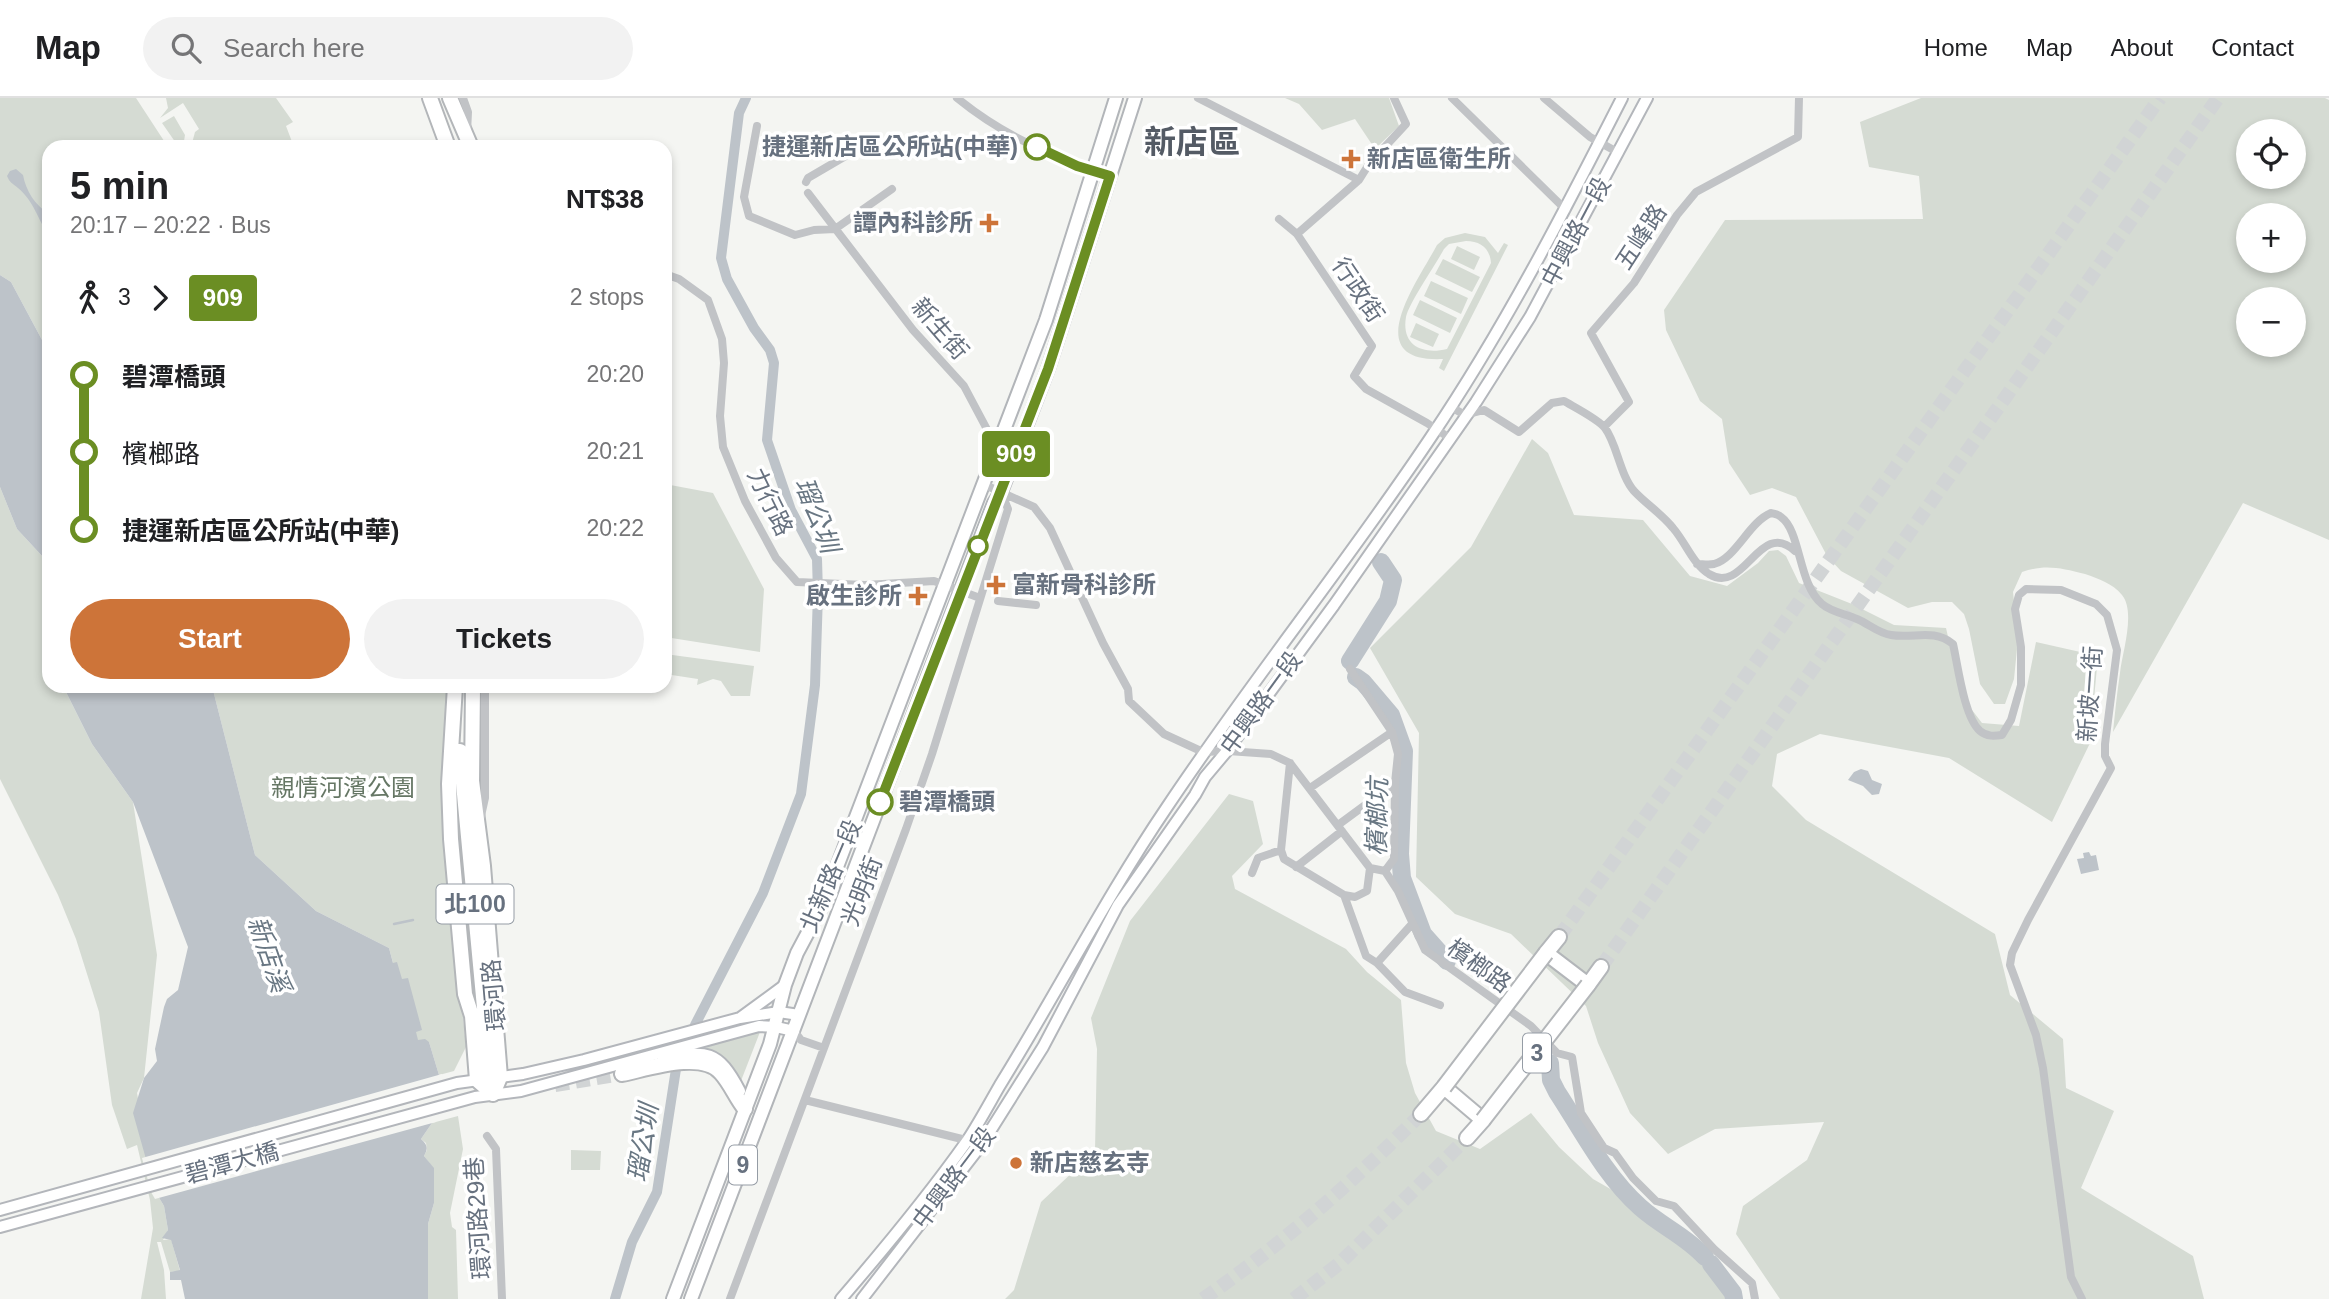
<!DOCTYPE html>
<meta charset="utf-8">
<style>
:root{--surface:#fff;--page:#f2f2f2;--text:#202124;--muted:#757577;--line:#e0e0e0;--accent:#cd7439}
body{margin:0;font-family:Helvetica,"Noto Sans TC",sans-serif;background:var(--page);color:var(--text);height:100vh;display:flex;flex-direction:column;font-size:26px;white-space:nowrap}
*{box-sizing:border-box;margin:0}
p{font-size:23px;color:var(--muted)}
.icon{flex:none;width:38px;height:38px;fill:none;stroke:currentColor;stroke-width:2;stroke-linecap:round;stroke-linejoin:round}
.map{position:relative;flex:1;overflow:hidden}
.details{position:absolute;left:42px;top:42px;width:630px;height:553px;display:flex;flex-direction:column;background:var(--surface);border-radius:21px;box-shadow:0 4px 10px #0003}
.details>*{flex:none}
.badge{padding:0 14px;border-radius:5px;font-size:24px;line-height:46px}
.buttons{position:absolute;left:2236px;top:21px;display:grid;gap:14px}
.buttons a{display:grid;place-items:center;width:70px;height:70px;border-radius:50%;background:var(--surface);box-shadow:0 4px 10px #0003;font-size:35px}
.map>.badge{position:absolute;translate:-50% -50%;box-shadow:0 0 0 4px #fff}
.legs{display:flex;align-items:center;gap:10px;height:77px;padding:0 28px;font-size:23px}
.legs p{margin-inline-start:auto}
.overview{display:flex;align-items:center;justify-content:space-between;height:119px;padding:0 28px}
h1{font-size:38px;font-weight:700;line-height:52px}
.button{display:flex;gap:14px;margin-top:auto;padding:14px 28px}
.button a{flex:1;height:80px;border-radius:42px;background:var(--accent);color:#fff;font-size:28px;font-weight:700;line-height:80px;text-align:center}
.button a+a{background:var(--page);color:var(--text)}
ul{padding:0 28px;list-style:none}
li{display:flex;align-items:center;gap:24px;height:77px;font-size:26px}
li i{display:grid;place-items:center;width:10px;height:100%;margin:0 9px;background:currentColor}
li i::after{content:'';width:18px;height:18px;margin:-9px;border:5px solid;border-radius:50%;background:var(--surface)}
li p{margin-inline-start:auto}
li:first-child i{background:linear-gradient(#0000 50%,currentColor 0)}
li:last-child i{background:linear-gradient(currentColor 50%,#0000 0)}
header{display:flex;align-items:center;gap:42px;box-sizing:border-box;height:98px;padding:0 35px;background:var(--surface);border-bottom:2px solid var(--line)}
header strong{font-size:33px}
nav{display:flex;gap:38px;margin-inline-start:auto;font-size:24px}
.search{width:490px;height:63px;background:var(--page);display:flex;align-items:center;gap:18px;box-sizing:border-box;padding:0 24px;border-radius:38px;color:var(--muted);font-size:26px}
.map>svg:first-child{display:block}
</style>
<header>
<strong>Map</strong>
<div class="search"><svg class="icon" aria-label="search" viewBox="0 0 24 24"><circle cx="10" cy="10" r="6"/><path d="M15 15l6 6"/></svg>Search here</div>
<nav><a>Home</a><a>Map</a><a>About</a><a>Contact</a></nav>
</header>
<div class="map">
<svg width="2329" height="1201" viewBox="0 0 2329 1201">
<rect width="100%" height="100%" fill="#f4f5f2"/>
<path fill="#d5dbd3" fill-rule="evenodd" d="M0 0H136L168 49H49V255L11 184 0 177Z
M166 0H276L293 24 286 28 294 49H191L195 34 199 31 183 5 160 20 168 10Z
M1285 0H1389L1399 28 1375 51 1355 21 1322 32 1299 6Z
M1921 0H2325L2329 2V442L2243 405 2113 634C2115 614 2117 595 2120 575 2122 555 2136 514 2122 497 2112 485 2099 481 2085 476 2061 470 2045 466 2022 474L2013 494 2018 541 2014 581 2005 606H1994L1980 586 1969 531 1964 516 1952 504H1932L1908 510 1841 473 1827 458 1796 399 1772 390 1750 397 1729 365 1722 321 1700 303 1666 232 1664 212 1725 122 1923 121 1919 78 1869 69 1860 24ZM2249 33H2294V79H2249ZM2249 117H2294V163H2249ZM2249 201H2294V247H2249Z
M174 18 185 37 184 43 178 48 162 25Z
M1465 135 1485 139 1498 155 1504 145 1508 147 1444 273 1439 270 1443 261C1357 265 1418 183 1437 147L1445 140ZM1466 143C1480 143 1490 150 1491 165L1447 251C1423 257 1401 248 1406 219 1409 205 1436 166 1444 151L1449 146Z
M1457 148 1480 159 1474 172 1451 161Z
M1443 161 1480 179 1472 194 1435 176Z
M1431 183 1468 200 1461 216 1424 198Z
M1420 202 1457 220 1450 235 1413 217Z
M1416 225 1439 236 1433 249 1410 239Z
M1532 341 1548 355 1574 417 1643 422 1690 478 1727 488 1758 465 1769 453 1778 452 1786 458 1799 485 1852 506 1894 527 1946 530 1962 599 1982 625 2019 628 2036 544 2098 558 2090 645 2052 724 1949 660 1820 636 1777 656 1772 688 1806 722 1995 836 2010 897 2063 941 2066 990 2114 1013 2081 1090 2193 1158 2204 1201H1780L1736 1136 1743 1108 1807 1062 1824 1024 1715 1031 1668 1056 1630 1015 1598 945 1586 908 1511 836 1455 816 1416 779 1419 635 1370 550 1471 449Z
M665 386 713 395 764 491 760 554 665 539Z
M0 389 17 431 43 459 45 550 49 558V588H63L92 646 133 704 157 857 144 980 137 995 155 1093 164 1108 168 1132 163 1142 171 1141 180 1173 170 1174 161 1144H157L164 1172 166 1201H141L153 1130 150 1102 137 1047 127 1051 112 1007 99 914 76 841 58 797 0 681Z
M665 556 754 568 750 598H731L721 583 713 581 697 587 698 581 665 576Z
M212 588H446V743L466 949 454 973 439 977 429 944 418 943 413 938 389 850 316 813 255 757Z
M1229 696 1253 703 1263 746 1232 778 1235 791 1346 851 1367 874 1401 902 1406 965 1415 995 1436 1033 1480 1051 1531 1015 1559 1049 1593 1081 1642 1109 1725 1172 1733 1201H1005L1014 1192 1041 1104 1095 1053 1097 951 1091 920 1130 823Z
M760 934 739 988 713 955 702 950Z
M458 1018 463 1051 450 1115 452 1129 456 1132 458 1201H428V1126L434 1105V1071L424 1058 427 1052 426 1045 421 1041 432 1025Z
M571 1052 601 1053 600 1072H571Z"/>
<path fill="#bdc3c9" d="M16 71 23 77C26 93 35 107 49 116V138C38 122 34 103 18 90 12 85 10 85 7 78L10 73Z
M0 177 11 184 49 255V558L45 550 43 459 17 431 0 389Z
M63 588H212L255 757 316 813 389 850 393 865 397 864 402 881 408 880 422 932 416 934 418 942 425 941 429 944 439 977 432 1025 421 1041C428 1047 428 1051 424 1058L434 1070V1105L428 1126V1201H185L181 1182H170V1174L180 1172 171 1142 162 1140 168 1132 164 1108 155 1093 133 1015 144 980 157 963 155 951 164 909 167 901 178 892 188 849 133 704 92 646Z
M1861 671 1868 673 1872 682 1882 686 1879 696 1872 697 1863 688 1848 682 1854 674Z
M2089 754 2091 758 2096 757 2099 772 2081 776 2077 761 2084 760 2083 755Z"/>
<path fill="#f4f5f2" d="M442 976 436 1024 155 1101 151 1094 142 1060Z"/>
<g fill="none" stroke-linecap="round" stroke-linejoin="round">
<path stroke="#bdc3c9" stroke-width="2.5" d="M394 826 413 822"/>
<path stroke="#bdc3c9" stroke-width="10" d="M695 927 763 795 801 696 815 587 818 496 817 461 791 412 767 342 774 265 770 252 754 230 727 181 721 160 739 15 746 0
M689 941 690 939
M615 1201 632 1144 657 1094 676 971"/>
<path stroke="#bdc3c9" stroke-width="18" d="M1350 563 1388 503 1393 482 1381 464
M1356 579 1363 584 1391 617 1404 653 1400 756 1402 780 1423 836 1447 863
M1550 965 1551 982 1557 994C1582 1032 1605 1078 1640 1109 1661 1128 1686 1138 1705 1159
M1711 1166 1733 1195 1734 1201"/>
<path stroke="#d1d4d5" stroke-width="14" stroke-dasharray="14 7" stroke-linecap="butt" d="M1559 839 2160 0
M1601 869 2218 0
M473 877 477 924
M555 987 622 976
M1203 1201C1282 1146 1353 1084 1421 1016
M1294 1201 1340 1165 1467 1040"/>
<g stroke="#b3b6bb" stroke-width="14">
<path id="secondary" d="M740 920 785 887
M663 960C707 952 718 951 740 993
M0 1112 457 985 523 976 584 962 740 920 779 914 799 917
M0 1129 475 999 521 993 759 928 776 929 794 933
M841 1201C885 1150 928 1098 967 1043 979 1025 989 1006 1000 987 1057 895 1106 799 1167 709 1251 583 1347 465 1431 339 1504 231 1563 116 1622 0
M862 1201 982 1046 1043 949 1118 807 1195 697 1205 679 1226 654 1334 507 1476 304 1530 219 1647 0"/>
</g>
<g stroke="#b2b5b9" stroke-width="16">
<path id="primary" d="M673 1201 770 946 785 887 797 855 822 808 1046 222 1116 0
M691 1201 994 405 1001 394 1048 271 1135 0"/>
</g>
<g stroke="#b3b6b9" stroke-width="18">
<path id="highway" d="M430 0 448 49
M450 0 471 49
M455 588 449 686 451 741 465 896 472 918 477 982 493 996
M473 588 472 683 483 768 500 979 493 996
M460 653 492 995
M1559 839 1546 855 1588 887 1601 869
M622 976C647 971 702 952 721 975 731 986 736 1000 745 1011
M1421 1016 1444 989 1483 1022 1467 1040"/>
</g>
<path stroke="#c1c3c6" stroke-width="8" d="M463 0 468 14 467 34
M957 0C1002 37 1055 61 1110 78
M1198 0 1359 82
M1452 0 1566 112
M1544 0 1590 39 1619 55
M757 28 744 99 749 118 795 137 814 132 835 131 892 91
M806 84 808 80 861 49
M808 95 913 232 964 288 990 337 1018 349
M1279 121 1297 136 1372 248 1354 278 1366 291 1427 325 1451 341
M1297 136 1359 82 1369 66 1406 26 1394 0
M665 176 679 181 708 202 722 241 724 265 720 318 723 349 745 403 776 460 797 484 865 487 934 483 980 500
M1451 309 1465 317 1484 312 1519 334 1552 305 1564 303C1574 309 1598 321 1605 330 1617 346 1620 377 1634 393 1646 406 1662 416 1673 430 1686 445 1692 465 1709 476 1745 498 1759 420 1795 453
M1604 329 1629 304 1591 235 1634 185 1677 117 1696 94 1798 39 1799 0
M983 386 1034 409 1050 430 1103 545 1128 591 1129 603 1164 636 1203 654 1228 653 1271 656 1290 665 1370 770 1385 773 1398 793 1425 852 1531 928 1557 955 1572 959 1581 1015 1604 1050 1615 1055 1633 1080 1656 1103 1674 1108 1714 1151 1752 1185 1755 1201
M1697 466C1702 466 1709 467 1714 466 1736 460 1749 424 1771 415 1774 416 1778 416 1781 419 1801 433 1798 486 1822 506 1831 514 1846 516 1857 521 1869 526 1878 535 1891 537 1914 541 1933 530 1953 546 1958 568 1964 619 1980 633 1987 639 1995 638 2002 637L2011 622 2021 587V549L2015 511 2019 497 2026 491 2061 492 2096 506 2107 517 2117 552 2105 646V658L2111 670 2028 822 2012 855 2010 867 2036 937 2043 970 2071 1179 2082 1201
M998 503 1036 507
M1350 571 1392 634 1398 656 1395 685 1394 761 1385 773
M1290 665 1281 752 1284 761 1344 797 1366 858 1377 865
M1310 690 1392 634
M481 718 485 700V588
M1338 727 1395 685
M1296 769 1342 733
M1252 775 1258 760 1281 752
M1344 797 1355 799 1367 793 1370 770
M1412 826 1377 865 1405 894 1440 907
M794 933 801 942 824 950
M805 1002 982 1046
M487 1038 496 1051 502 1201
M730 1201 906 731 932 656 1008 411 1001 394"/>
<use href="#secondary" stroke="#fff" stroke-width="10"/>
<use href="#primary" stroke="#fff" stroke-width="12"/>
<use href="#highway" stroke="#fff" stroke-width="14"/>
<g stroke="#b3b6b9" stroke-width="18" stroke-linecap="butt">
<path id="highway-bridge" d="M1444 989 1546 855
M1483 1022 1588 887"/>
</g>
<use href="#highway-bridge" stroke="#fff" stroke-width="14"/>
</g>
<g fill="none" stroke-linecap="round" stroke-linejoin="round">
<g stroke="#fff" stroke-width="16">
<path id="line-1" d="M880 704 1048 271 1110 78 1077 68 1037 49"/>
</g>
<use href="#line-1" stroke="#6b8e23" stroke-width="10"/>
</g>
<g fill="#fff" stroke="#6b8e23" stroke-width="3.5">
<circle cx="1037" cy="49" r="12"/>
<circle cx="978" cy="448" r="9"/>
<circle cx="880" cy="704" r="12"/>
</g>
<g fill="#cd7439" stroke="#fff" stroke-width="2.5">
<path d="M1347.5 50.5h7v7h7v7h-7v7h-7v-7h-7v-7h7z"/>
<path d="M985.5 114.5h7v7h7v7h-7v7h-7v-7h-7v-7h7z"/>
<path d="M992.5 476.5h7v7h7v7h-7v7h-7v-7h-7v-7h7z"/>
<path d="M914.5 487.5h7v7h7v7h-7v7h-7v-7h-7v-7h7z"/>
<circle cx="1016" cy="1065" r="7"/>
</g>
<g text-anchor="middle" stroke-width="7" stroke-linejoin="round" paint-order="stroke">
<g fill="#fff" stroke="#959ca5" stroke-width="2">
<rect x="436.5" y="786.5" width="77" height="39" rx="5"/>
<rect x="1523" y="935.5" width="28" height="39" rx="5"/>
<rect x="729" y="1047.5" width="28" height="39" rx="5"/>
</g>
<g font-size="23" font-weight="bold" fill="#67717f">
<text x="475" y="814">北100</text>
<text x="1537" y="963">3</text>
<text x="743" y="1075">9</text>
</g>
<g font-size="24" font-weight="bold" fill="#67717f" stroke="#fff" text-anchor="end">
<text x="1018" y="57">捷運新店區公所站(中華)</text>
<text x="899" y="712" text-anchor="start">碧潭橋頭</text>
</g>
<g font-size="24" font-weight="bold" fill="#67717f" stroke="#fff" text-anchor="start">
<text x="1367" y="69">新店區衛生所</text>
<text x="973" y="133" text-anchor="end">譚內科診所</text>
<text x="1012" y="495">富新骨科診所</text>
<text x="902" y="506" text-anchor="end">啟生診所</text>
<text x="1030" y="1073">新店慈玄寺</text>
</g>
<g font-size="24" fill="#67717f" stroke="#fff">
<text transform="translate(1576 134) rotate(-62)" y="8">中興路一段</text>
<text transform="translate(1641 139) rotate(-57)" y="8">五峰路</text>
<text transform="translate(1358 192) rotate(56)" y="8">行政街</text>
<text transform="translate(940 231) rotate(49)" y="8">新生街</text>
<text transform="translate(770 404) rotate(64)" y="8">力行路</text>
<text transform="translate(2090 596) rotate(-86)" y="8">新坡一街</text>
<text transform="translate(1261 605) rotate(-54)" y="8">中興路一段</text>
<text transform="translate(831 778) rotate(-67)" y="8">北新路一段</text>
<text transform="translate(862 793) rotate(-69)" y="8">光明街</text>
<text transform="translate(1479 868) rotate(36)" y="8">檳榔路</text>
<text transform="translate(494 897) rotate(-95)" y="8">環河路</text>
<text transform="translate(232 1065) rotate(-15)" y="8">碧潭大橋</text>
<text transform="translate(954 1080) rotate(-53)" y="8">中興路一段</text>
<text transform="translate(478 1120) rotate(-94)" y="8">環河路29巷</text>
</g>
<g font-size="24" fill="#667765" stroke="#fff">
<text x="343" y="698">親情河濱公園</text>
</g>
<g font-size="26" font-style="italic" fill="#697783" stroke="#fff">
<text transform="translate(817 417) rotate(69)" y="9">瑠公圳</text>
<text transform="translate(1377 719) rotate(-89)" y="9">檳榔坑</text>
<text transform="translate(269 856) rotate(71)" y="9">新店溪</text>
<text transform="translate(643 1045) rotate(-81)" y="9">瑠公圳</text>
</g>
<g font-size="32" font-weight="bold" fill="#545b65" stroke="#fff">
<text x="1192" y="55">新店區</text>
</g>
</g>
</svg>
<div class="buttons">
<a><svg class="icon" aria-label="locate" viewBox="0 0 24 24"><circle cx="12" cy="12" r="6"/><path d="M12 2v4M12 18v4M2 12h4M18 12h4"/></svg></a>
<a>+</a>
<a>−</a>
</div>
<b class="badge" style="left:1016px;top:356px;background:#6b8e23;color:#fff">909</b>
<section class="details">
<div class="overview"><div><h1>5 min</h1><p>20:17 – 20:22 · Bus</p></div><b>NT$38</b></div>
<div class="legs"><svg class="icon" aria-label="walk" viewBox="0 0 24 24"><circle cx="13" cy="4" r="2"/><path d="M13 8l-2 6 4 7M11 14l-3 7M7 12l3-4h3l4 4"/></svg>3<svg class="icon" aria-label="forward" viewBox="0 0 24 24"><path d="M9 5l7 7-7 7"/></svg><b class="badge" style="background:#6b8e23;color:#fff">909</b><p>2 stops</p></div>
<ul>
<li><i style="color:#6b8e23"></i><b>碧潭橋頭</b><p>20:20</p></li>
<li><i style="color:#6b8e23"></i><span>檳榔路</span><p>20:21</p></li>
<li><i style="color:#6b8e23"></i><b>捷運新店區公所站(中華)</b><p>20:22</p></li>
</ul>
<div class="button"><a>Start</a><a>Tickets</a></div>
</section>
</div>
